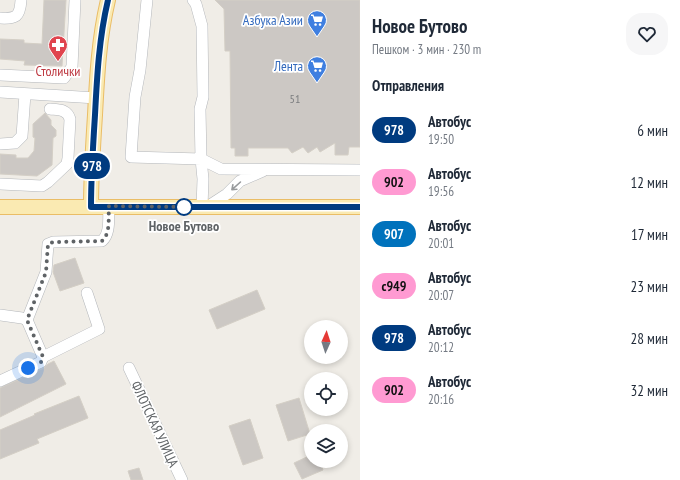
<!DOCTYPE html>
<html lang="ru">
<meta charset="utf-8">
<style>
:root{--surface:#fff;--page:#f6f6f7;--text:#1f2937;--muted:#747a83}
body{margin:0;font-family:"PT Sans Narrow",sans-serif;background:var(--page);color:var(--text);height:100vh;display:flex;flex-direction:column;font-size:15px;white-space:nowrap}
*{box-sizing:border-box;margin:0}
p{font-size:13px;color:var(--muted)}
.icon{flex:none;width:22px;height:22px;fill:none;stroke:currentColor;stroke-width:2;stroke-linecap:round;stroke-linejoin:round}
.map{position:relative;flex:1;overflow:hidden}
.details{display:flex;flex-direction:column;background:var(--surface);width:320px}
.details>*{flex:none}
.badge{padding:0 8px;border-radius:13px;font-size:14px;line-height:26px}
.needle{width:26px;rotate:3deg}
.fabs{position:absolute;left:304px;top:320px;display:grid;gap:8px}
.fabs a{display:grid;place-items:center;width:44px;height:44px;border-radius:50%;background:var(--surface);box-shadow:0 2px 6px #0003;font-size:20px}
.you{position:absolute;width:20px;height:20px;margin:-10px;border:3px solid #fff;border-radius:50%;background:#1a73e8;box-shadow:0 0 0 6px #1a73e833}
.map>.badge{position:absolute;translate:-50% -50%;box-shadow:0 0 0 2px #fff}
h2{padding:0 12px;font-size:15px;line-height:36px}
.round{display:grid;place-items:center;flex:none;width:42px;height:42px;border-radius:16px;background:var(--page)}
.headline{display:flex;align-items:center;justify-content:space-between;height:68px;padding:0 12px}
h1{font-size:19px;font-weight:600;line-height:30px}
ul{padding:0;list-style:none}
li{display:flex;align-items:center;gap:12px;height:52px;padding:0 12px}
li div{flex:1}
li b{display:block;font-size:15px}
li em{font-style:normal}
li .badge{min-width:44px;font-weight:700;text-align:center}
main{display:flex;flex:1;min-height:0}
.map>svg:first-child{display:block}
</style>
<main>
<div class="map">
<svg width="360" height="480" viewBox="0 0 360 480">
<rect width="100%" height="100%" fill="#f0ede7"/>
<path fill="#ccc8c4" stroke="#d4cfc6" d="M44 0H66L62 66 24 65 25 61 0 59V39L24 40V43L42 44Z
M215 0H360V147H349L348 155H335V143L320 152 317 147 308 153 303 147 292 153 288 148H248V156H235V148H231L230 51H225L224 9Z
M45 113 51 120V125L56 130V136L53 138 52 165 37 176 0 174V154L16 155V158H28L34 151 35 138 33 137V124Z
M75 258 84 283 60 291 53 272 54 265Z
M257 290 265 309 217 329 209 310Z
M54 361 66 384 0 417V388L44 368 48 364Z
M79 396 88 418 37 439 39 443 0 459V430L35 415 34 414Z
M299 398 310 434 288 441 276 405Z
M250 419 263 458 243 465 229 426Z
M311 455V461H320L323 470 302 479 294 463Z
M139 468 143 480H131L128 471Z"/>
<g fill="none" stroke-linecap="round" stroke-linejoin="round">
<g stroke="#b4b7bb" stroke-width="12">
<path id="minor" d="M147 0 140 70 135 97 131 157 201 159 200 109 203 97 202 26 196 4 193 0
M0 18C16 19 20 17 21 0
M0 75 64 78 72 67 75 0
M0 92 96 98
M0 144 15 143 22 136 25 94
M0 184 42 186 48 182 67 164 68 158 70 119C67 109 59 110 50 109
M202 207 203 179 201 159 221 169 360 170
M207 207 227 194 240 181 263 171
M0 315 22 318 27 320 43 357 41 362 0 381
M27 320 46 272 48 244 53 242 102 241C111 233 108 217 109 206
M43 357 99 329 87 293
M129 368 182 480"/>
</g>
<g stroke="#eabd66" stroke-width="16">
<path id="major" d="M0 207H360
M91 207C91 176 93 146 95 115 97 76 99 38 108 0"/>
</g>
<use href="#minor" stroke="#fff" stroke-width="11"/>
<use href="#major" stroke="#faeab2" stroke-width="14"/>
</g>
<defs><path id="oneway-shaft" d="M-6 0H5M1.5-3L5.5 0L1.5 3" fill="none" stroke-width="1.6" stroke-linecap="round" stroke-linejoin="round"/></defs>
<use stroke="#979a9c" href="#oneway-shaft" transform="translate(236 186) rotate(138)"/>
<g fill="none" stroke-linecap="round" stroke-linejoin="round">
<g stroke="#fff" stroke-width="9">
<path id="line" d="M108 0C99 38 97 76 95 115 93 146 91 176 91 207H360"/>
</g>
<use href="#line" stroke="#003b80" stroke-width="6"/>
<path stroke="#5f6366" stroke-width="4" stroke-dasharray="0 7.2" d="M28 368 41 362 43 357 27 320 46 272 48 244 53 242 102 241C111 233 108 217 109 206L184 207"/>
</g>
<defs>
<g id="supermarket-pin" transform="scale(1)"><path d="M0 17L-7.5 6A9.5 9.5 0 1 1 7.5 6Z" fill="#3f7fe0" stroke="#fff"/><path d="M-6-5.5h2.5l.6 2H6L4.5 2H-2.5L-4.4-4H-6ZM-1.5 3.2a1.3 1.3 0 1 0 .1 0ZM3 3.2a1.3 1.3 0 1 0 .1 0Z" fill="#fff"/></g>
<g id="pharmacy-pin" transform="scale(1)"><path d="M0 17L-7.5 6A9.5 9.5 0 1 1 7.5 6Z" fill="#e0444e" stroke="#fff"/><path d="M-2-6h4v4h4v4h-4v4h-4v-4h-4v-4h4Z" fill="#fff"/></g>
</defs>
<g fill-rule="evenodd">
<use href="#supermarket-pin" x="317" y="20"/>
<use href="#pharmacy-pin" x="58" y="45"/>
<use href="#supermarket-pin" x="317" y="66"/>
</g>
<circle fill="#fff" stroke="#003b80" stroke-width="2" cx="184" cy="207" r="8"/>
<g text-anchor="middle" stroke-width="3.5" stroke-linejoin="round" paint-order="stroke">
<g font-size="12" fill="#7a7c7e">
<text x="295" y="103">51</text>
</g>
<g font-size="14" fill="#366cbe" stroke="#fff" text-anchor="end">
<text x="303" y="25">Азбука Азии</text>
<text x="303" y="71">Лента</text>
</g>
<g font-size="14" fill="#be3a42" stroke="#fff">
<text x="58" y="76">Столички</text>
</g>
<g font-size="14" font-weight="bold" fill="#5f6366" stroke="#fff">
<text x="184" y="231">Новое Бутово</text>
</g>
<g font-size="14" fill="#5f6366" stroke="#fff">
<text transform="translate(155 424) rotate(65)" y="5">ФЛОТСКАЯ УЛИЦА</text>
</g>
</g>
</svg>
<div class="fabs">
<a><svg class="needle" viewBox="-14 -14 28 28"><path d="M0-13l5 13h-10z" fill="#e53935"/><path d="M0 13l5-13h-10z" fill="#747a83"/></svg></a>
<a><svg class="icon" aria-label="locate" viewBox="0 0 24 24"><circle cx="12" cy="12" r="6"/><path d="M12 2v4M12 18v4M2 12h4M18 12h4"/></svg></a>
<a><svg class="icon" aria-label="layers" viewBox="0 0 24 24"><path d="M12 4l9 5-9 5-9-5zM3 14l9 5 9-5"/></svg></a>
</div>
<div class="you" style="left:28px;top:368px"></div>
<b class="badge" style="left:92px;top:166px;background:#003b80;color:#fff">978</b>
</div>
<section class="details">
<div class="headline"><div><h1>Новое Бутово</h1><p>Пешком · 3 мин · 230 m</p></div><a class="round"><svg class="icon" aria-label="heart" viewBox="0 0 24 24"><path d="M12 20l-8-8c-3-5 5-10 8-4 3-6 11-1 8 4z"/></svg></a></div>
<h2>Отправления</h2>
<ul>
<li><span class="badge" style="background:#003b80;color:#fff">978</span><div><b>Автобус</b><p>19:50</p></div><em>6 мин</em></li>
<li><span class="badge" style="background:#ff9ad2;color:#111">902</span><div><b>Автобус</b><p>19:56</p></div><em>12 мин</em></li>
<li><span class="badge" style="background:#0072bc;color:#fff">907</span><div><b>Автобус</b><p>20:01</p></div><em>17 мин</em></li>
<li><span class="badge" style="background:#ff9ad2;color:#111">с949</span><div><b>Автобус</b><p>20:07</p></div><em>23 мин</em></li>
<li><span class="badge" style="background:#003b80;color:#fff">978</span><div><b>Автобус</b><p>20:12</p></div><em>28 мин</em></li>
<li><span class="badge" style="background:#ff9ad2;color:#111">902</span><div><b>Автобус</b><p>20:16</p></div><em>32 мин</em></li>
</ul>
</section>
</main>
